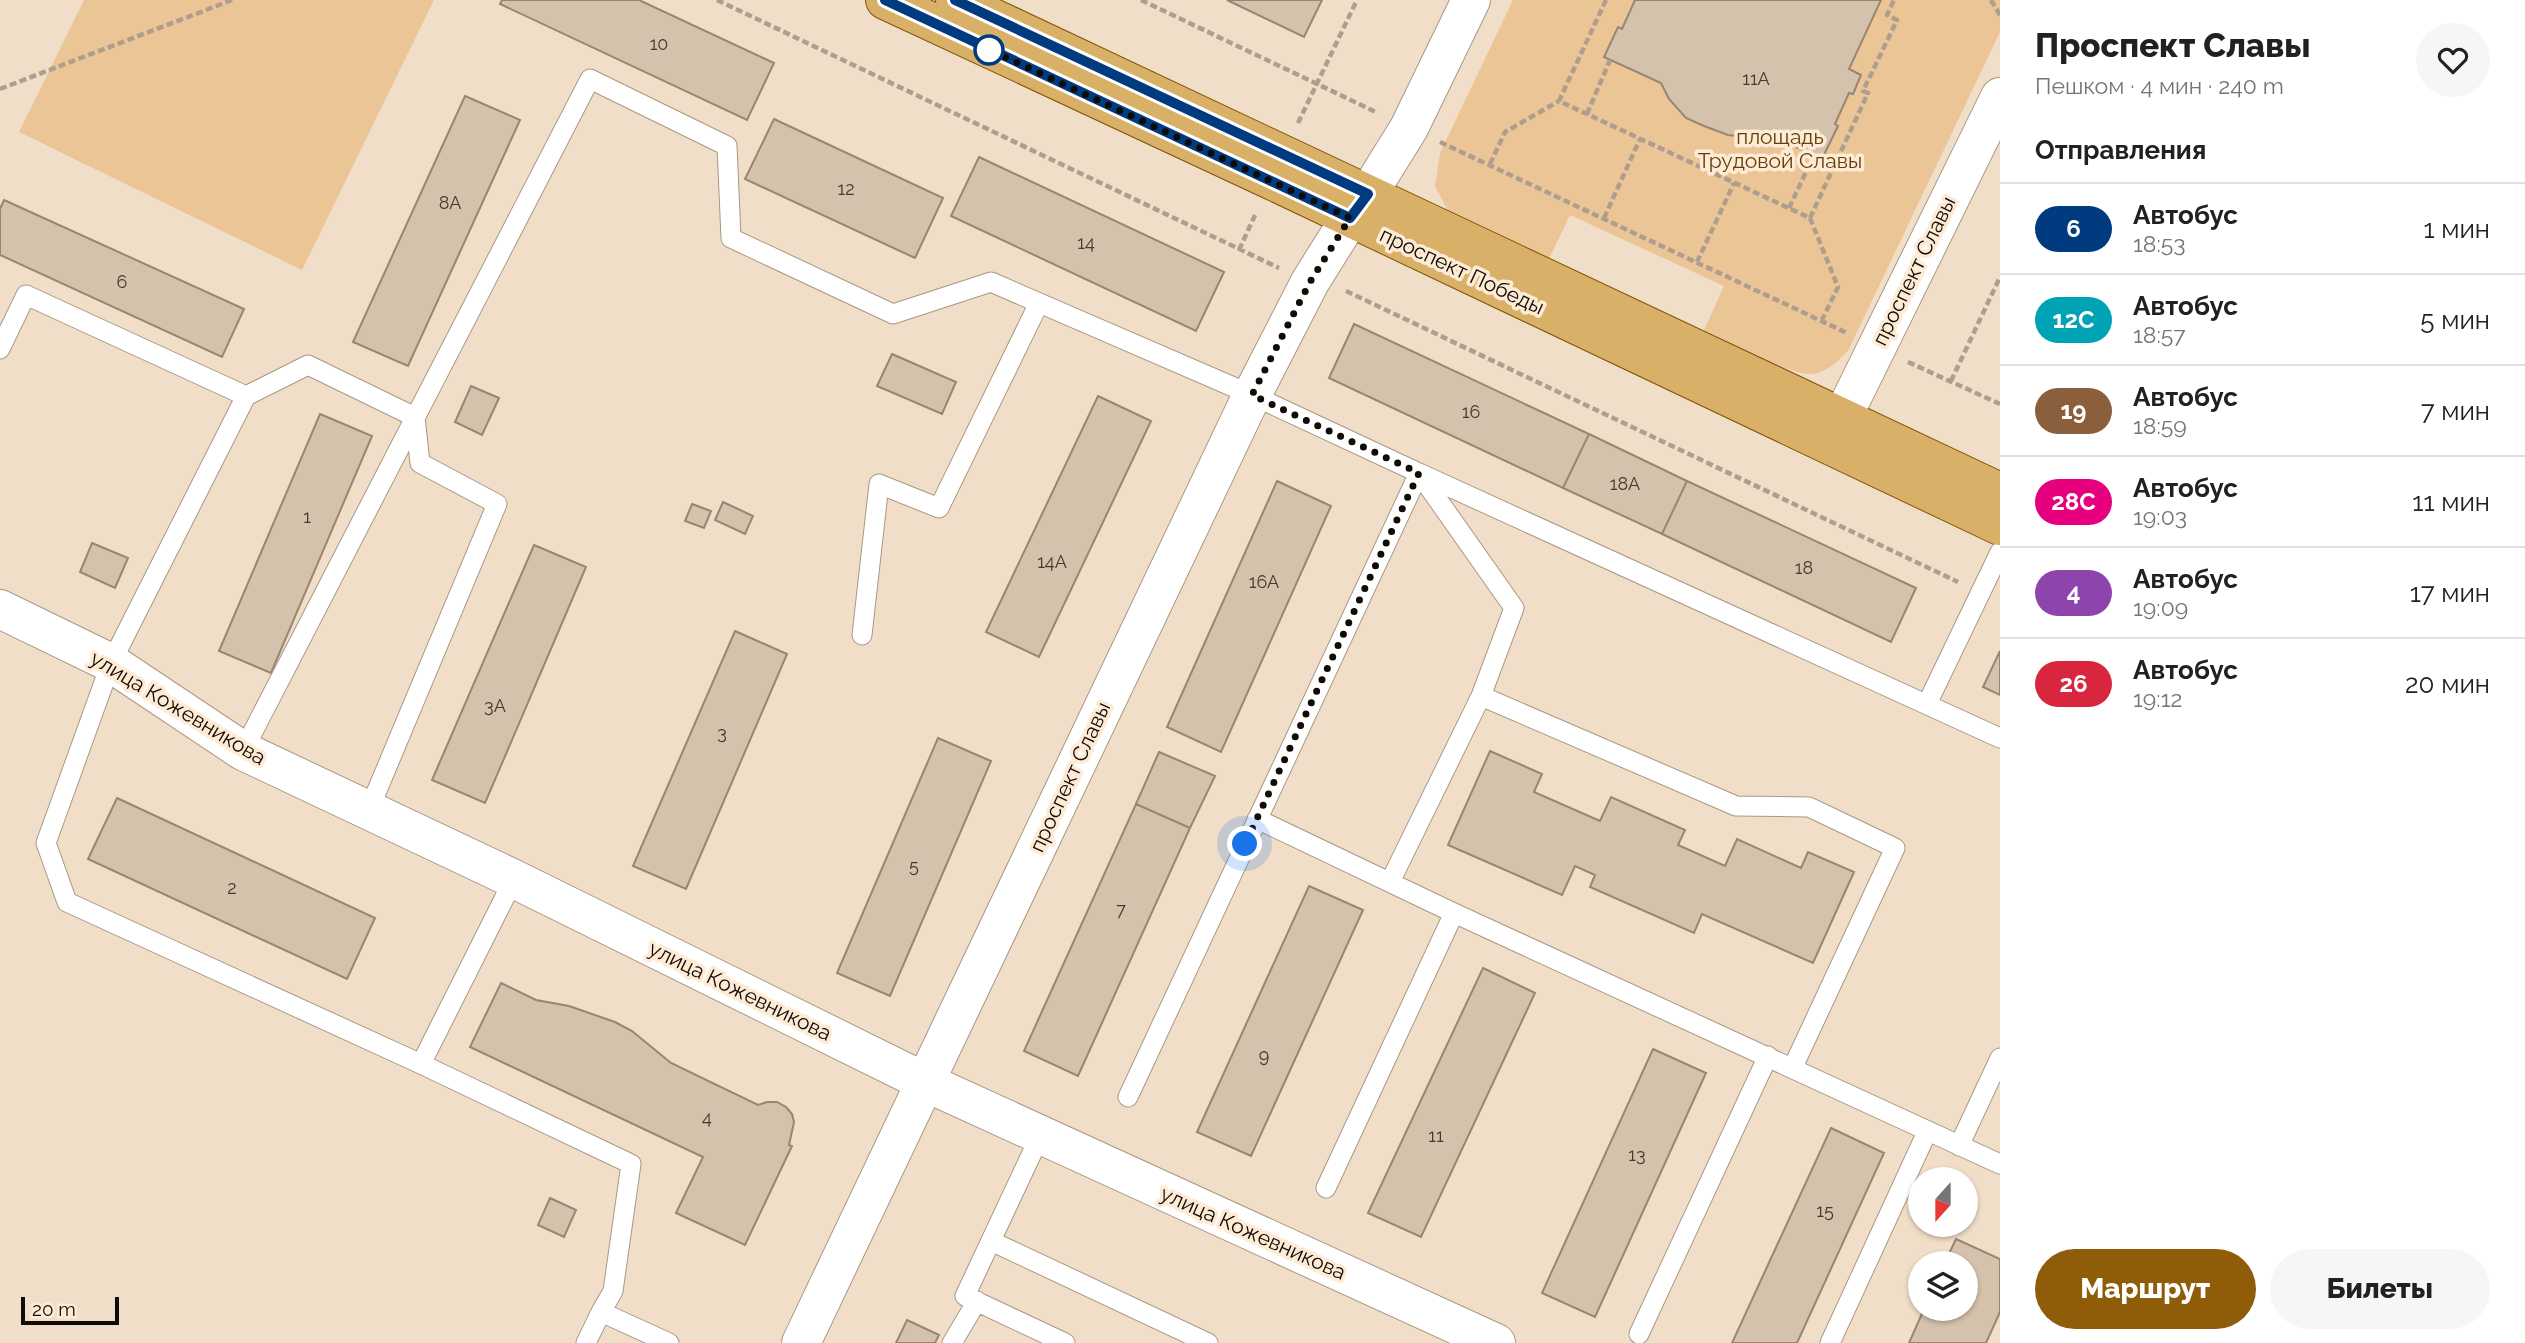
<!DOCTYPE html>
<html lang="ru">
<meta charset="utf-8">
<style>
:root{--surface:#fff;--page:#f6f6f6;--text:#202124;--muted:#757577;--line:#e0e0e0;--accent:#8f5c0a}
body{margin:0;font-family:Raleway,sans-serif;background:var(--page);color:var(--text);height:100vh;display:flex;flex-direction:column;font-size:26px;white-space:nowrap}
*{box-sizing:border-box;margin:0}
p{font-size:23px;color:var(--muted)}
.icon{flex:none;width:38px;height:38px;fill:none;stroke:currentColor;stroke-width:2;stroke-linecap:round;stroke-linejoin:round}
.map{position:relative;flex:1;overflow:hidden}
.details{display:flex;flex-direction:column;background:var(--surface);width:525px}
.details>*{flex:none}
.badge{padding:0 14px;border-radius:23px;font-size:24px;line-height:46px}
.needle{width:46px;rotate:201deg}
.buttons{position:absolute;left:1908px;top:1167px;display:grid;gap:14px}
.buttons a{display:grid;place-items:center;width:70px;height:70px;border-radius:50%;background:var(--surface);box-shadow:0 2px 5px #0004;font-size:35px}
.scale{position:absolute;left:21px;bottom:18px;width:98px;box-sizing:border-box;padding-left:7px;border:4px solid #110b05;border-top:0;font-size:19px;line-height:24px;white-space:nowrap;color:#110b05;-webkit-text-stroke:5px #feebd5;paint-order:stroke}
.you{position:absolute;width:35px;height:35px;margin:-18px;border:5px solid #fff;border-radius:50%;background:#1a73e8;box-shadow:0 0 0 10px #1a73e833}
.map>.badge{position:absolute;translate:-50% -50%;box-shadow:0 0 0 4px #fff}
h2{padding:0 35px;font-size:26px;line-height:63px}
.round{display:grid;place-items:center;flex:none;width:74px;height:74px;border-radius:37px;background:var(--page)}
.overview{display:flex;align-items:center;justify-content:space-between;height:119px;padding:0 35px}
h1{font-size:33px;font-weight:800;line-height:52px}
.action{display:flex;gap:14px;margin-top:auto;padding:14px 35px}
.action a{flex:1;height:80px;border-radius:42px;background:var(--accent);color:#fff;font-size:28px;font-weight:800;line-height:80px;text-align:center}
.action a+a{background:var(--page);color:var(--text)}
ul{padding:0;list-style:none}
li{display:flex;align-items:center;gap:21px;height:91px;padding:0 35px;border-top:2px solid var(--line)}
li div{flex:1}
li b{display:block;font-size:26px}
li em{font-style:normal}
li .badge{min-width:77px;font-weight:700;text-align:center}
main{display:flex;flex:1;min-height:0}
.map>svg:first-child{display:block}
</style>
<main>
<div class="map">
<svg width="2000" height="1343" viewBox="0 0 2000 1343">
<rect width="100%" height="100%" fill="#f1dec8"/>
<path fill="#ecc596" d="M84 0H434L302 270 19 132Z
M1513 0H2000V32L1848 351C1837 362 1826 373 1811 374 1791 376 1725 340 1704 330L1724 286 1570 215 1549 259 1448 211 1435 186 1440 153Z"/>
<path fill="#d5c2ad" stroke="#988672" stroke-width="2" d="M502 0H639L774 63 747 120 500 4Z
M1227 0H1322L1304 37Z
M1635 0H1881L1849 69 1861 75 1853 94 1849 93 1835 124 1838 126 1822 159 1765 133 1748 137 1728 135 1704 126 1686 118 1669 99 1661 83 1604 57 1618 27 1622 29Z
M465 96 520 120 408 366 353 342Z
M774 119 943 198 915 258 745 179Z
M979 157 1224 272 1196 331 951 216Z
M4 200 244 309 222 357 0 255V209Z
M1354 324 1589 434 1563 488 1329 378Z
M892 354 956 382 942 414 877 386Z
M471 386 499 398 482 435 455 422Z
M1098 396 1151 421 1039 657 986 632Z
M320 414 372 436 271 673 219 651Z
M1589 434 1687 481 1662 534 1563 488Z
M1277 481 1331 506 1221 752 1167 727Z
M1687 481 1916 588 1891 642 1662 534Z
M723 502 753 516 745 534 715 520Z
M692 504 711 511 704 528 685 521Z
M92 543 128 558 115 588 80 572Z
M534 545 586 567 485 803 432 780Z
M735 631 787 654 686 889 633 866Z
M2000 651V695L1983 687Z
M938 738 991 761 890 996 837 973Z
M1490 751 1542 774 1534 792 1600 821 1611 797 1685 830 1678 845 1725 866 1737 839 1801 868 1808 852 1854 872 1813 963 1702 914 1694 933 1590 887 1595 875 1575 866 1562 895 1448 845Z
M1159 752 1215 776 1190 828 1136 804Z
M117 798 375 918 347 979 88 859Z
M1136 804 1190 828 1078 1076 1024 1051Z
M1309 886 1363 910 1251 1156 1197 1132Z
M1483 968 1535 993 1421 1237 1368 1213Z
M501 983 536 1000 569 1006 615 1022 632 1031 671 1063 758 1105 767 1102H777L786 1107 792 1114 794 1122 789 1145 792 1146 745 1245 676 1213 703 1157 470 1047Z
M1653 1049 1706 1073 1595 1317 1542 1293Z
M1831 1128 1884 1153 1797 1343H1732Z
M550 1198 576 1210 564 1237 538 1225Z
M1956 1239 2000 1259V1312L1986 1343H1909L1924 1309H1965V1264H1944Z
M907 1320 939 1335 935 1343H896Z"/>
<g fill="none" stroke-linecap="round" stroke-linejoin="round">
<g stroke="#aa9884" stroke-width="21">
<path id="service" d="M0 349 26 295 246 396 111 663 46 843 67 902 421 1064 631 1164 613 1291 601 1312 669 1343
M246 396 308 365 415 417 420 463 497 504 368 812
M862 635 879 484 939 508 1039 303
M1927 704 2000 552
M243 751 590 79 727 146 731 238 893 314 991 282 1252 395 1419 473 1514 608 1481 696
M1257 819 1454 913 2000 1164
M1390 882 1481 696 1736 806 1809 807 1895 848 1793 1067
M421 1064 514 879
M1128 1097 1419 473 2000 738
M1040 1136 965 1296 1065 1343
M1959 1146 2000 1058
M1326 1188 1454 913
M991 1241 1208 1343
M1639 1334 1768 1056
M586 1343 601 1312
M952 1343 977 1301
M1830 1343 1927 1132"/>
</g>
<g stroke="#aa9884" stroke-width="40">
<path id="minor" d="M1842 418 2000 97
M0 609 111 663 243 751 514 879 925 1082 1496 1343
M801 1343 1252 395 1310 282 1350 218"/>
</g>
<g stroke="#aa9884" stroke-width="40">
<path id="secondary" d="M1368 194 1409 128 1471 0"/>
</g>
<g stroke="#815403" stroke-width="40">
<path id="primary" d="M885 0 1271 180 2000 526
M955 0 2000 492"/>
</g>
<path stroke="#ad9e8d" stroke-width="4.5" stroke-dasharray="7 3.5" stroke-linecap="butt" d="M717 0 1279 268
M1141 0 1378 113
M1606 0 1559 101 1810 218 1868 93 1863 91 1897 20 1887 15 1894 0
M1991 0 2000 15
M0 89 232 0
M1587 114 1610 60
M1298 123 1357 0
M1440 142 1847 333
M1490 164 1505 132 1559 101
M1789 208 1814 155
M1604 218 1640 139
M1810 218 1838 287 1822 320
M1239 250 1256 213
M1697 262 1734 183
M1346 291 1958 582
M1908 362 2000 404
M1951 381 2000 277"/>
<use href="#service" stroke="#fff" stroke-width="19"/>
<use href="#minor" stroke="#fff" stroke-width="38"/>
<use href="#secondary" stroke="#fff" stroke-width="38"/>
<use href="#primary" stroke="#d8b067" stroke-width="38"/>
</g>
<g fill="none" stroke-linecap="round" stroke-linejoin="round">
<g stroke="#fff" stroke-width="16">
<path id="line" d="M885 0 1350 218 1368 194 955 0"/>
</g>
<use href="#line" stroke="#003b80" stroke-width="10"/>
<path stroke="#110b05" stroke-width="7" stroke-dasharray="0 12.6" d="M989 50 986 48 1350 218 1310 282 1252 395 1419 473 1245 844"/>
</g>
<circle fill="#fff" stroke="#003b80" stroke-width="3.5" cx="989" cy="50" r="14"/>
<g text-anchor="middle" stroke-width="7" stroke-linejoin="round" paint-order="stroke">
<g font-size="18" fill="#42392f">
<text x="659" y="50">10</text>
<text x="1756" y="85">11А</text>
<text x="846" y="195">12</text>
<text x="450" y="209">8А</text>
<text x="1086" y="249">14</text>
<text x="122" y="288">6</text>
<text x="1471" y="418">16</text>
<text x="1625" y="490">18А</text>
<text x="307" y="523">1</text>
<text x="1052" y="568">14А</text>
<text x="1804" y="574">18</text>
<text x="1264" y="588">16А</text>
<text x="495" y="712">3А</text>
<text x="722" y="739">3</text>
<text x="914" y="872">5</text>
<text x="232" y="894">2</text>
<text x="1121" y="916">7</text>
<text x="1264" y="1062">9</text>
<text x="707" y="1124">4</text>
<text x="1436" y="1142">11</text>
<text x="1637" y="1161">13</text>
<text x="1825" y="1217">15</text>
</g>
<g font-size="21" fill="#633f08" stroke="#feebd5">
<text x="1780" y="144">площадь<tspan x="1780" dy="24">Трудовой Славы</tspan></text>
</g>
<g font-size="21" fill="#110b05" stroke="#feebd5">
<text transform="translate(1462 271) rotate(25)" y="7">проспект Победы</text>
<text transform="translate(1914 271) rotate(-64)" y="7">проспект Славы</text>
<text transform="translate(178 708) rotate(31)" y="7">улица Кожевникова</text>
<text transform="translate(1070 777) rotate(-65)" y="7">проспект Славы</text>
<text transform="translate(740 991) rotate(26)" y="7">улица Кожевникова</text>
<text transform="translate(1253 1233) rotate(24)" y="7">улица Кожевникова</text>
</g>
</g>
</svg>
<div class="buttons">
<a><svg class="needle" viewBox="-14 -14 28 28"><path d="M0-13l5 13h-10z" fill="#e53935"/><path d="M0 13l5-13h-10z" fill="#757577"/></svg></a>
<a><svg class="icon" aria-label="layers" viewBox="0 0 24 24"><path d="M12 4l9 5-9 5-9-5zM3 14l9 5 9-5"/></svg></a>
</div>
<div class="scale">20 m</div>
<div class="you" style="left:1245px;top:844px"></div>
</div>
<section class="details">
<div class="overview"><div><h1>Проспект Славы</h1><p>Пешком · 4 мин · 240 m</p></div><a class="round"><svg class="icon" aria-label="heart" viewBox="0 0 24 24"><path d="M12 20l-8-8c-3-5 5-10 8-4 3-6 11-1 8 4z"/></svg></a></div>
<h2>Отправления</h2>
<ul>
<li><span class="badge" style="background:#003b80;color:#fff">6</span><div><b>Автобус</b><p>18:53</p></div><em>1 мин</em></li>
<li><span class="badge" style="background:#00a3b4;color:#fff">12С</span><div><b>Автобус</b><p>18:57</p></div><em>5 мин</em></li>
<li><span class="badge" style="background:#8b5e3c;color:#fff">19</span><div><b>Автобус</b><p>18:59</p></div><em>7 мин</em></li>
<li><span class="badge" style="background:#e6007e;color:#fff">28С</span><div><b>Автобус</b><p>19:03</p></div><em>11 мин</em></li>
<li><span class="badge" style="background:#8e44ad;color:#fff">4</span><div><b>Автобус</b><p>19:09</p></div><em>17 мин</em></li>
<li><span class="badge" style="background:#d7263d;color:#fff">26</span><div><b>Автобус</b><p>19:12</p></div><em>20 мин</em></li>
</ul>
<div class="action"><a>Маршрут</a><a>Билеты</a></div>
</section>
</main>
